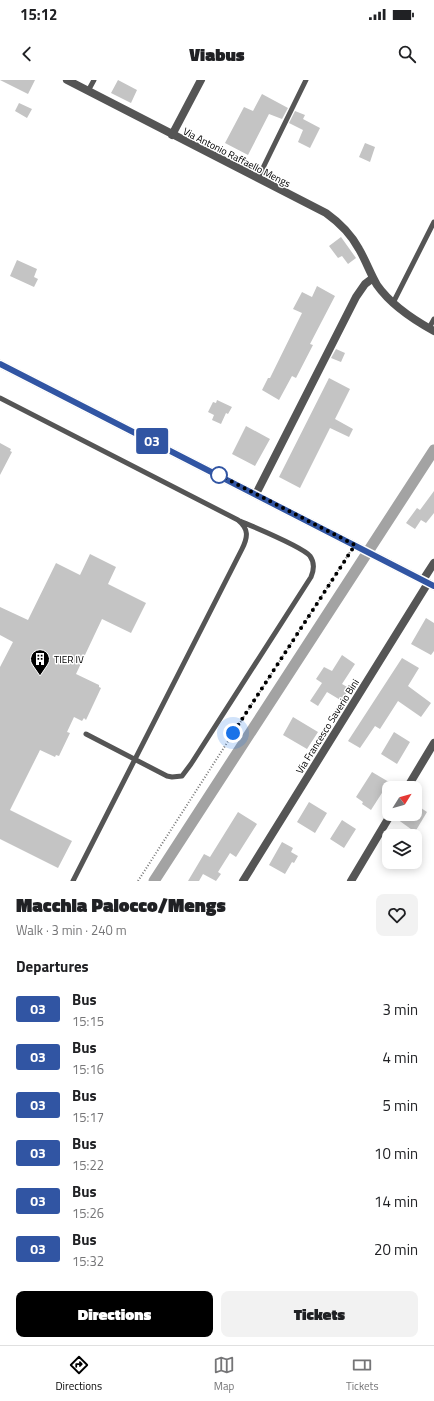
<!DOCTYPE html>
<meta charset="utf-8">
<style>
:root{--surface:#fff;--page:#f2f2f2;--text:#202124;--muted:#757577;--line:#e0e0e0;--accent:#000}
body{margin:0;font-family:"Titillium Web",sans-serif;background:var(--page);color:var(--text);height:100vh;display:flex;flex-direction:column;font-size:15px;white-space:nowrap}
*{box-sizing:border-box;margin:0}
p{font-size:13px;color:var(--muted)}
.icon{flex:none;width:22px;height:22px;fill:none;stroke:currentColor;stroke-width:2;stroke-linecap:round;stroke-linejoin:round}
.map{position:relative;height:801px;overflow:hidden}
.panel{display:flex;flex-direction:column;background:var(--surface);flex:1}
.panel>*{flex:none}
.badge{padding:0 8px;border-radius:3px;font-size:14px;line-height:26px}
.needle{width:26px;rotate:53deg}
.buttons{position:absolute;left:382px;top:701px;display:grid;gap:8px}
.buttons a{display:grid;place-items:center;width:40px;height:40px;border-radius:8px;background:var(--surface);box-shadow:0 2px 10px #0003;font-size:20px}
.you{position:absolute;width:20px;height:20px;margin:-10px;border:3px solid #fff;border-radius:50%;background:#1a73e8;box-shadow:0 0 0 6px #1a73e833}
.map>.badge{position:absolute;translate:-50% -50%;box-shadow:0 0 0 2px #fff}
h2{padding:0 16px;font-size:15px;line-height:36px}
.round{display:grid;place-items:center;flex:none;width:42px;height:42px;border-radius:8px;background:var(--page)}
.summary{display:flex;align-items:center;justify-content:space-between;height:68px;padding:0 16px}
h1{font-size:19px;font-weight:800;line-height:30px}
.primary-button{display:flex;gap:8px;margin-top:auto;padding:8px 16px}
.primary-button a{flex:1;height:46px;border-radius:8px;background:var(--accent);color:#fff;font-size:16px;font-weight:800;line-height:46px;text-align:center}
.primary-button a+a{background:var(--page);color:var(--text)}
ul{padding:0;list-style:none}
li{display:flex;align-items:center;gap:12px;height:48px;padding:0 16px}
li div{flex:1}
li b{display:block;font-size:15px}
li em{font-style:normal}
li .badge{min-width:44px;font-weight:700;text-align:center}
.status{display:flex;justify-content:space-between;align-items:center;height:28px;padding:0 20px;background:var(--surface);direction:ltr}
.status svg{height:11px;fill:currentColor}
header{display:flex;justify-content:space-between;align-items:center;height:52px;padding:0 16px;background:var(--surface);font-size:18px;font-weight:800}
.tabs{display:flex;justify-content:space-around;align-items:center;height:56px;border-top:1px solid var(--line);background:var(--surface);font-size:11px;color:var(--muted)}
.tabs a{display:grid;justify-items:center;gap:2px}
.tabs .selected{color:var(--accent)}
.map>svg:first-child{display:block}
</style>
<div class="status"><b>15:12</b><svg viewBox="0 0 49 12"><path d="M0 12V9h3v3zM5 12V6h3v6zM10 12V3h3v9zM15 12V0h3v12zM26 1h20v11H26zM47 4h2v5h-2z"/></svg></div>
<header><svg class="icon" aria-label="back" viewBox="0 0 24 24"><path d="M15 5l-7 7 7 7"/></svg>Viabus<svg class="icon" aria-label="search" viewBox="0 0 24 24"><circle cx="10" cy="10" r="6"/><path d="M15 15l6 6"/></svg></header>
<div class="map">
<svg width="434" height="801" viewBox="0 0 434 801">
<rect width="100%" height="100%" fill="#fff"/>
<g fill="none" stroke-linecap="round" stroke-linejoin="round">
<path stroke="#a3a3a3" stroke-width="11" d="M154 801 434 370"/>
</g>
<path fill="#c4c4c4" d="M0 0H35L28 14Z
M118 0 137 10 131 23 111 13Z
M262 14 288 28 282 39 269 34 248 75 225 63 244 27 253 31Z
M19 23 32 29 27 38 15 31Z
M295 31 305 35 303 39 320 48 310 68 298 62 303 50 289 43Z
M365 63 375 67 370 82 359 77Z
M341 157 356 178 348 184 342 176 338 178 329 166Z
M17 180 37 189 34 197 38 199 34 207 10 196Z
M317 206 335 216 310 264 313 265 296 298 292 296 279 320 262 310 268 298H270L302 233 293 229 302 212 312 217Z
M336 269 345 273 341 282 331 278Z
M329 298 350 309 335 339 353 349 349 357 330 348 300 408 279 397Z
M217 320 232 327 228 334 226 333 221 344 212 340 214 335 208 332 213 322 216 323Z
M246 346 270 359 255 386 232 374Z
M0 363 11 369 10 371 12 372 0 395Z
M434 411V433L426 443 421 440 415 449 406 443 417 428 420 430Z
M90 474 116 487 108 504 146 523 131 553 102 539 76 594 99 605V607L101 608 86 640 84 638 82 641 74 637 67 652 70 653 59 676 56 675 55 677 40 670 10 730 72 761 58 788 0 759V587L13 562 0 555V527L28 540 56 483 80 495Z
M426 538 434 543V571L431 575 411 564Z
M342 575 355 584 342 604 349 608 342 621 327 612 318 626 310 621 322 603 316 599 324 587 332 591Z
M402 578 419 588 408 606 431 623 421 637 398 621 380 649 375 646 360 668 348 661Z
M293 637 318 652 307 669 283 655Z
M394 652 410 662 397 684 381 674Z
M372 692 389 702 371 730 362 724 363 722 356 717Z
M309 722 327 733 315 753 297 742Z
M415 724 427 732 415 752 397 739 400 734H415Z
M238 732 257 744 236 777 230 773 218 792 221 794 216 801 203 794 199 801H188L204 774 210 777Z
M342 740 356 749 344 768 330 759Z
M282 762 293 768 291 772 298 776 294 783 292 782 285 794 269 785Z"/>
<g fill="none" stroke-linecap="round" stroke-linejoin="round">
<path stroke="#777" stroke-width="2" stroke-dasharray="1 2" stroke-linecap="butt" d="M138 801 350 472"/>
<path stroke="#555" stroke-width="5" d="M88 11 94 0
M258 98 306 0
M393 223 434 142
M429 248 434 239
M0 318 238 440C249 449 248 457 242 469L73 801
M86 654 167 696 172 697 182 696 191 684 311 497C314 490 315 483 310 476 303 467 254 447 240 441"/>
<path stroke="#555" stroke-width="8" d="M67 0 326 133C340 143 351 154 359 169 366 181 370 193 377 205 391 225 412 239 434 251
M172 55 201 0
M256 414 356 217 365 204 373 198
M423 500 434 483
M407 708 434 663
M243 801 428 503
M351 801 391 734"/>
<path stroke="#555" stroke-width="8" d="M0 284 434 506"/>
</g>
<g fill="none" stroke-linecap="round" stroke-linejoin="round">
<g stroke="#fff" stroke-width="9">
<path id="line" d="M0 284 434 506"/>
</g>
<use href="#line" stroke="#3155a3" stroke-width="6"/>
<path stroke="#000" stroke-width="4" stroke-dasharray="0 7.2" d="M219 395 355 465 233 653"/>
</g>
<defs>
<g id="building-pin" transform="scale(1)"><path d="M0 17L-7.5 6A9.5 9.5 0 1 1 7.5 6Z" fill="#000" stroke="#fff"/><path d="M-4-6H4V6H1V3H-1V6H-4ZM-2.5-4.3h1.7v1.8h-1.7ZM.8-4.3h1.7v1.8H.8ZM-2.5-1h1.7V.8h-1.7ZM.8-1h1.7V.8H.8Z" fill="#fff"/></g>
</defs>
<g fill-rule="evenodd">
<use href="#building-pin" x="40" y="579"/>
</g>
<circle fill="#fff" stroke="#3155a3" stroke-width="2" cx="219" cy="395" r="8"/>
<g text-anchor="middle" stroke-width="3" stroke-linejoin="round" paint-order="stroke">
<g font-size="10" fill="#000" stroke="#fff">
<text transform="translate(237 77) rotate(27)" y="4">Via Antonio Raffaello Mengs</text>
<text transform="translate(327 646) rotate(-58)" y="4">Via Francesco Saverio Bini</text>
</g>
<g font-size="10" fill="#000" stroke="#fff" text-anchor="start">
<text x="54" y="583">TIER IV</text>
</g>
</g>
</svg>
<div class="buttons">
<a><svg class="needle" viewBox="-14 -14 28 28"><path d="M0-13l5 13h-10z" fill="#e53935"/><path d="M0 13l5-13h-10z" fill="#757577"/></svg></a>
<a><svg class="icon" aria-label="layers" viewBox="0 0 24 24"><path d="M12 4l9 5-9 5-9-5zM3 14l9 5 9-5"/></svg></a>
</div>
<div class="you" style="left:233px;top:653px"></div>
<b class="badge" style="left:152px;top:361px;background:#3155a3;color:#fff">03</b>
</div>
<section class="panel">
<div class="summary"><div><h1>Macchia Palocco/Mengs</h1><p>Walk · 3 min · 240 m</p></div><a class="round"><svg class="icon" aria-label="heart" viewBox="0 0 24 24"><path d="M12 20l-8-8c-3-5 5-10 8-4 3-6 11-1 8 4z"/></svg></a></div>
<h2>Departures</h2>
<ul>
<li><span class="badge" style="background:#3155a3;color:#fff">03</span><div><b>Bus</b><p>15:15</p></div><em>3 min</em></li>
<li><span class="badge" style="background:#3155a3;color:#fff">03</span><div><b>Bus</b><p>15:16</p></div><em>4 min</em></li>
<li><span class="badge" style="background:#3155a3;color:#fff">03</span><div><b>Bus</b><p>15:17</p></div><em>5 min</em></li>
<li><span class="badge" style="background:#3155a3;color:#fff">03</span><div><b>Bus</b><p>15:22</p></div><em>10 min</em></li>
<li><span class="badge" style="background:#3155a3;color:#fff">03</span><div><b>Bus</b><p>15:26</p></div><em>14 min</em></li>
<li><span class="badge" style="background:#3155a3;color:#fff">03</span><div><b>Bus</b><p>15:32</p></div><em>20 min</em></li>
</ul>
<div class="primary-button"><a>Directions</a><a>Tickets</a></div>
</section>
<nav class="tabs">
<a class="selected"><svg class="icon" aria-label="directions" viewBox="0 0 24 24"><path d="M12 3l9 9-9 9-9-9zM9 14v-3h6M13 9l2 2-2 2"/></svg>Directions</a>
<a><svg class="icon" aria-label="map" viewBox="0 0 24 24"><path d="M3 6l6-2 6 2 6-2v14l-6 2-6-2-6 2zM9 4v14M15 6v14"/></svg>Map</a>
<a><svg class="icon" aria-label="tickets" viewBox="0 0 24 24"><path d="M3 7h18v10H3zM15 7v10"/></svg>Tickets</a>
</nav>
